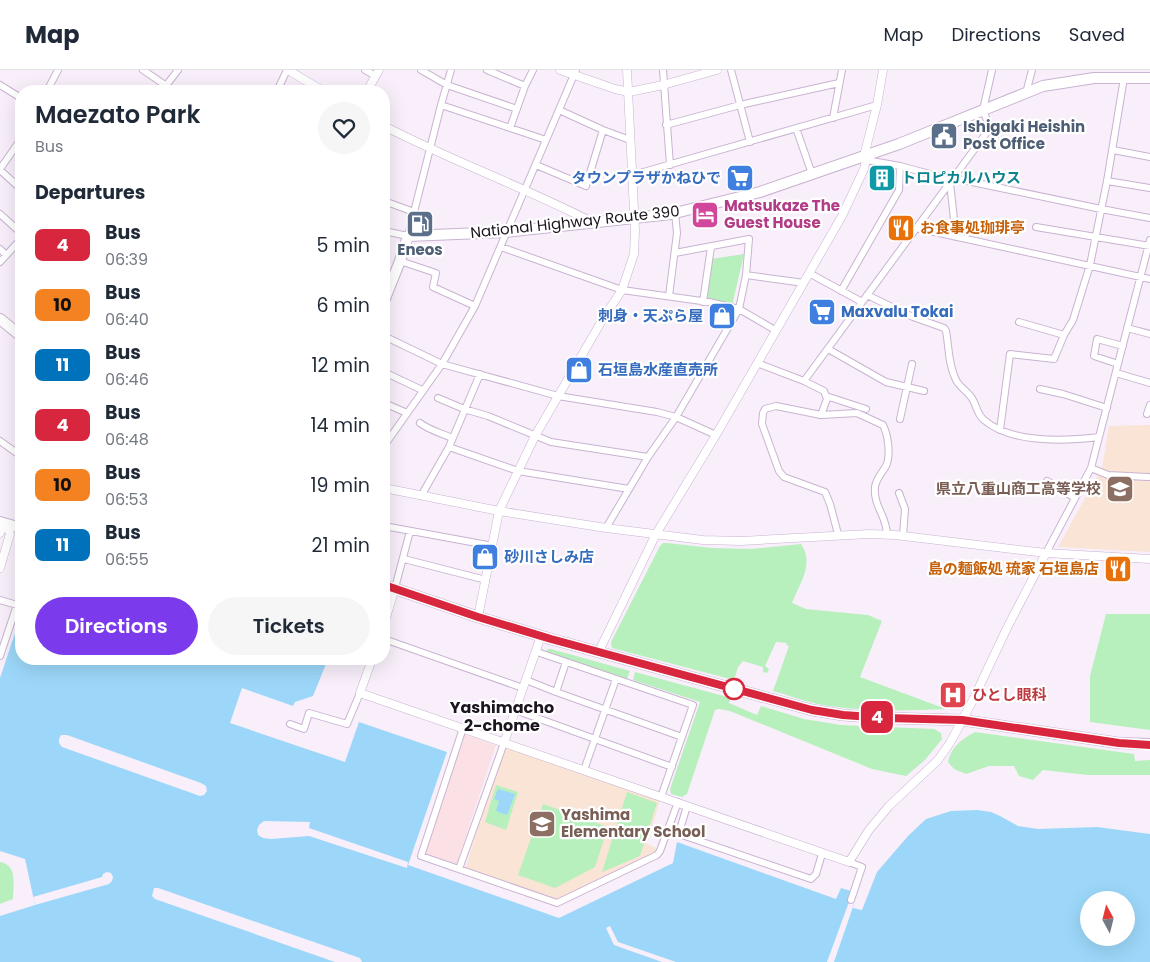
<!DOCTYPE html>
<meta charset="utf-8">
<style>
:root{--surface:#fff;--page:#f6f6f7;--text:#1f2937;--muted:#747a83;--line:#e0e1e3;--accent:#7c3aed}
body{margin:0;font-family:Poppins,"Noto Sans JP",sans-serif;background:var(--page);color:var(--text);height:100vh;display:flex;flex-direction:column;font-size:19px;white-space:nowrap}
*{box-sizing:border-box;margin:0}
p{font-size:16px;color:var(--muted)}
.icon{flex:none;width:28px;height:28px;fill:none;stroke:currentColor;stroke-width:2;stroke-linecap:round;stroke-linejoin:round}
.map{position:relative;flex:1;overflow:hidden}
.drawer{position:absolute;left:15px;top:15px;width:375px;height:580px;display:flex;flex-direction:column;background:var(--surface);border-radius:20px;box-shadow:0 5px 20px #0002}
.drawer>*{flex:none}
.badge{padding:0 10px;border-radius:8px;font-size:18px;line-height:32px}
.needle{width:32px;rotate:353deg}
.fabs{position:absolute;left:1080px;top:821px;display:grid;gap:10px}
.fabs a{display:grid;place-items:center;width:55px;height:55px;border-radius:50%;background:var(--surface);box-shadow:0 5px 20px #0002;font-size:25px}
.map>.badge{position:absolute;translate:-50% -50%;box-shadow:0 0 0 2px #fff}
h2{padding:0 20px;font-size:19px;line-height:45px}
.round{display:grid;place-items:center;flex:none;width:52px;height:52px;border-radius:26px;background:var(--page)}
.overview{display:flex;align-items:center;justify-content:space-between;height:85px;padding:0 20px}
h1{font-size:24px;font-weight:600;line-height:38px}
.cta{display:flex;gap:10px;margin-top:auto;padding:10px 20px}
.cta a{flex:1;height:58px;border-radius:30px;background:var(--accent);color:#fff;font-size:20px;font-weight:600;line-height:58px;text-align:center}
.cta a+a{background:var(--page);color:var(--text)}
ul{padding:0;list-style:none}
li{display:flex;align-items:center;gap:15px;height:60px;padding:0 20px}
li div{flex:1}
li b{display:block;font-size:19px}
li em{font-style:normal}
li .badge{min-width:55px;font-weight:700;text-align:center}
header{display:flex;align-items:center;gap:30px;box-sizing:border-box;height:70px;padding:0 25px;background:var(--surface);border-bottom:1px solid var(--line)}
header strong{font-size:24px}
nav{display:flex;gap:28px;margin-inline-start:auto;font-size:18px}
.map>svg:first-child{display:block}
</style>
<header>
<strong>Map</strong>
<nav><a>Map</a><a>Directions</a><a>Saved</a></nav>
</header>
<div class="map">
<svg width="1150" height="892" viewBox="0 0 1150 892">
<rect width="100%" height="100%" fill="#f8effb"/>
<path fill="#fbe1e6" d="M464 664 496 675 456 796 423 785Z"/>
<path fill="#f9e4d6" d="M1150 355V482L1058 477 1102 398 1109 356Z
M508 678 660 730 647 774 656 778 653 783 645 787 555 831 465 799 503 680Z"/>
<path fill="#b7f0bc" d="M744 184 732 236 705 230 711 189Z
M663 473H667L712 478 751 479 801 474C815 494 799 514 792 533L806 539 868 545 882 551 860 607 946 639C904 641 860 642 818 634 803 631 788 625 773 621L789 576 786 575 787 573 776 572 765 596 769 599 767 603 763 602V597L743 591 738 597 734 610 612 578 611 572 660 476Z
M1106 544H1150V660L1090 652V606Z
M548 579H551L630 601 627 609 545 582Z
M635 602 731 628 729 633 757 645 761 636 804 649 841 655 934 659 941 663 942 669 925 690 906 706 872 699 730 641 719 639 715 640 687 724 682 727 671 724 670 719 700 632 633 610Z
M975 662 1134 684 1135 691 1150 690V705H1088L1043 700 1033 710 1019 706 1014 696H989L966 704 954 699 948 692C950 678 963 668 975 662Z
M496 715 518 722 506 760 485 752Z
M627 722 657 733 640 786 602 802Z
M543 734 608 757 595 797 555 818 518 805Z
M0 792C18 795 13 815 13 829L0 834Z"/>
<path fill="#9cd7f9" fill-rule="evenodd" d="M21 545V589H328L313 626 295 632 293 636 242 618 230 653 345 692 359 652 447 682 408 795 559 848 673 793 677 772 836 829 841 818 851 821 848 832 854 834 853 838 862 840 877 802 908 766 926 749 951 741 977 740 991 742 1000 746 1018 756 1038 759 1097 757 1150 764V892H0V846L35 835 25 789 0 781V608ZM1089 830H1126V868H1089Z
M498 719 515 724 507 745 496 741 499 731 494 729Z"/>
<path fill="#f8effb" d="M61 665H67L201 713 206 716 207 721 204 725 200 726 62 677 59 673V669Z
M264 751 310 752 309 758 408 792 407 798 309 766 271 769 263 768 258 765 257 760 259 755Z
M107 802 111 803 113 807 112 811 109 814 35 835 33 827 102 807 103 804Z
M154 818H158L360 888 362 892H335L155 829 152 826Z
M849 832 854 834 834 892H827Z
M610 856 618 872 676 892H662L614 875 606 858Z"/>
<g fill="none" stroke-linecap="round" stroke-linejoin="round">
<g stroke="#c9b3d1" stroke-width="8">
<path id="minor" d="M143 0 174 21
M365 0 376 6
M421 0 447 15 517 39
M487 0 525 16
M663 0 670 95
M731 0 750 72
M0 15 21 28
M47 21 58 0
M162 21 178 0
M277 21 287 0
M1026 23 1032 0
M441 35 510 58 525 16 533 0
M559 40 603 60 630 70
M833 48 842 0
M666 55 740 35 839 13
M510 58 546 70
M796 58 812 104
M1113 80 1150 87
M866 90 900 96 945 108H953L1101 139 1150 148
M536 95 586 116 603 60
M0 99 21 69
M0 100 21 119
M633 105 877 35
M1107 111 1150 118
M950 113 956 167
M384 131 414 142
M0 144 21 163
M1036 157 1150 176
M916 158 1150 209
M384 161 408 166 441 35 451 0
M501 177 622 220 709 232 739 239 775 260
M0 179 6 185
M400 191 436 203 433 217 475 236
M0 192 21 169
M809 203 862 232
M746 205 804 213
M841 221 899 120 900 96
M867 225 913 247 944 258 946 261C949 277 948 294 956 310 960 318 969 322 973 330 977 337 977 344 984 350 1012 374 1065 371 1099 367
M669 226 677 163 675 143
M703 232 711 177
M1019 252 1064 265
M1127 258 1150 264
M384 266 442 294 558 326 657 342 676 347 716 365
M828 279 886 312 924 321
M757 293 804 311 824 321 827 329 821 345
M1118 294 1094 286 1097 269 1123 276
M384 302 422 320
M1116 303 1150 313
M804 311 990 58 983 40 992 0
M1040 319 1063 324 1107 338
M826 326 866 339
M438 328 464 339 488 346 551 372 648 387
M384 333 407 343
M1147 344 1150 335
M900 349 912 294
M420 353C429 360 441 363 452 368
M1000 360 1010 284 1054 289 1064 265 1073 250 1090 195 1107 111 1124 8
M0 371 21 386
M384 376 442 294 475 236 576 0
M449 377 518 401 629 419
M1091 398 1108 405 1148 407
M1047 411 1075 428
M899 423 905 439 903 466
M421 426 449 377 480 304
M384 456 493 476
M606 458 648 387 676 347 739 239 746 205 749 169 675 183
M838 464 830 434 825 422 784 407 779 401 762 354 763 343 765 339 776 336 821 345 857 343 883 355C888 365 891 385 886 396 882 403 876 409 875 417 873 436 887 446 887 465
M1046 483 1091 398 1150 170
M404 489 486 510
M395 518 410 461
M0 530 17 535 0 586
M384 569 523 618
M540 583 693 635 661 727
M526 610 556 622 682 667
M556 622 566 592
M515 640 672 697
M290 654 304 659 309 643 347 654 360 623
M463 658 421 786 557 833 657 785 660 781 678 732
M584 700 616 609
M687 736 681 756 682 765 811 809 816 804 822 784
M849 792 862 797 851 830
M459 799 504 673"/>
</g>
<g stroke="#c9b3d1" stroke-width="9">
<path id="tertiary" d="M288 0 323 21
M560 0 615 19 629 22 663 15 717 0
M367 21 379 0
M384 56C452 91 524 117 592 152
M384 418 499 441 606 458 703 470 741 471 869 464 895 465 1046 483 1150 489
M0 463 2 459 7 455
M0 498 10 464 7 455
M478 547 499 441 535 366 604 247 622 220 634 184 635 161 627 0
M384 554 395 518
M599 581 656 464 716 365 842 146 864 99 866 90 864 86 877 35 883 0
M372 589 360 623 849 792 869 760 889 736 938 690 950 673 973 630 1007 558 1046 483
M504 673 541 566"/>
</g>
<g stroke="#c9b3d1" stroke-width="12">
<path id="trunk" d="M384 231 400 191 408 166 506 162 671 144 760 122 899 74 1043 16 1094 8H1150
M0 249 21 266
M0 452 21 458
M384 515 478 547 551 569 812 640 843 645 886 648 962 650 1119 673 1150 674"/>
</g>
<use href="#minor" stroke="#fff" stroke-width="6"/>
<use href="#tertiary" stroke="#fff" stroke-width="8"/>
<use href="#trunk" stroke="#fff" stroke-width="10"/>
</g>
<g fill="none" stroke-linecap="round" stroke-linejoin="round">
<g stroke="#fff" stroke-width="11">
<path id="line" d="M384 515 478 547 551 569 812 640 843 645 886 648 962 650 1119 673 1150 675"/>
</g>
<use href="#line" stroke="#d7263d" stroke-width="8"/>
</g>
<defs>
<g id="civic-square" transform="scale(1.4375)"><rect x="-9" y="-9" width="18" height="18" rx="4" fill="#5c6f8a" stroke="#fff"/><path d="M-.6-6.5H3V-4.5H.6V-3L4-1V1h2V6H-6V1h2V-1L-.6-3ZM-1.2 2.5V6h2.4V2.5Z" fill="#fff"/></g>
<g id="supermarket-square" transform="scale(1.4375)"><rect x="-9" y="-9" width="18" height="18" rx="4" fill="#3f7fe0" stroke="#fff"/><path d="M-6-5.5h2.5l.6 2H6L4.5 2H-2.5L-4.4-4H-6ZM-1.5 3.2a1.3 1.3 0 1 0 .1 0ZM3 3.2a1.3 1.3 0 1 0 .1 0Z" fill="#fff"/></g>
<g id="building-square" transform="scale(1.4375)"><rect x="-9" y="-9" width="18" height="18" rx="4" fill="#0f9aa8" stroke="#fff"/><path d="M-4-6H4V6H1V3H-1V6H-4ZM-2.5-4.3h1.7v1.8h-1.7ZM.8-4.3h1.7v1.8H.8ZM-2.5-1h1.7V.8h-1.7ZM.8-1h1.7V.8H.8Z" fill="#fff"/></g>
<g id="hotel-square" transform="scale(1.4375)"><rect x="-9" y="-9" width="18" height="18" rx="4" fill="#d1479c" stroke="#fff"/><path d="M-6-4.5h1.5V1H6V5H4.5V3h-9V5H-6ZM-4 0a1.8 1.8 0 1 1 3.6 0ZM.5 0V-2.5h3Q6-2.5 6 0Z" fill="#fff"/></g>
<g id="fuel-square" transform="scale(1.4375)"><rect x="-9" y="-9" width="18" height="18" rx="4" fill="#5c6f8a" stroke="#fff"/><path d="M-5.5-6h7V0h2V4h1.3V-2.5L3-4.5l.8-.8L6-3V5H2.5V1h-1V6h-7ZM-4.2-4.7v3.2H.2V-4.7Z" fill="#fff"/></g>
<g id="restaurant-square" transform="scale(1.4375)"><rect x="-9" y="-9" width="18" height="18" rx="4" fill="#e8710a" stroke="#fff"/><path d="M-5-6h1v4h1v-4h1v4h1v-4h1v5L-1.5 .5V6h-2V.5L-5-1ZM5-6V6H3V1.5H1.5Q1.5-4 5-6Z" fill="#fff"/></g>
<g id="shop-square" transform="scale(1.4375)"><rect x="-9" y="-9" width="18" height="18" rx="4" fill="#3f7fe0" stroke="#fff"/><path d="M-5-2.5h2.3a2.7 3.5 0 0 1 5.4 0H5L5.5 6h-11ZM-1.5-2.5h3a1.5 2.3 0 0 0-3 0Z" fill="#fff"/></g>
<g id="school-square" transform="scale(1.4375)"><rect x="-9" y="-9" width="18" height="18" rx="4" fill="#8d6e63" stroke="#fff"/><path d="M0-5L7-2L0 1L-7-2ZM-4 1L0 2.5L4 1V4Q0 6-4 4Z" fill="#fff"/></g>
<g id="hospital-square" transform="scale(1.4375)"><rect x="-9" y="-9" width="18" height="18" rx="4" fill="#e0444e" stroke="#fff"/><path d="M-5-5h3v3.5h4V-5h3V5h-3V1.5h-4V5h-3Z" fill="#fff"/></g>
</defs>
<g fill-rule="evenodd">
<use href="#civic-square" x="944" y="66"/>
<use href="#supermarket-square" x="740" y="108"/>
<use href="#building-square" x="882" y="108"/>
<use href="#hotel-square" x="705" y="145"/>
<use href="#fuel-square" x="420" y="154"/>
<use href="#restaurant-square" x="901" y="158"/>
<use href="#supermarket-square" x="822" y="242"/>
<use href="#shop-square" x="722" y="246"/>
<use href="#shop-square" x="579" y="300"/>
<use href="#school-square" x="1120" y="419"/>
<use href="#shop-square" x="485" y="487"/>
<use href="#restaurant-square" x="1118" y="499"/>
<use href="#hospital-square" x="953" y="625"/>
<use href="#school-square" x="542" y="754"/>
</g>
<circle fill="#fff" stroke="#d7263d" stroke-width="2.5" cx="734" cy="619" r="10"/>
<g text-anchor="middle" stroke-width="4.5" stroke-linejoin="round" paint-order="stroke">
<g font-size="15" font-weight="bold" fill="#4e5e75" stroke="#fff" text-anchor="start">
<text x="963" y="62">Ishigaki Heishin<tspan x="963" dy="17">Post Office</tspan></text>
<text x="420" y="185" text-anchor="middle">Eneos</text>
</g>
<g font-size="15" font-weight="bold" fill="#366cbe" stroke="#fff" text-anchor="start">
<text x="721" y="113" text-anchor="end">タウンプラザかねひで</text>
<text x="841" y="247">Maxvalu Tokai</text>
<text x="703" y="251" text-anchor="end">刺身・天ぷら屋</text>
<text x="598" y="305">石垣島水産直売所</text>
<text x="504" y="492">砂川さしみ店</text>
</g>
<g font-size="15" font-weight="bold" fill="#0d838f" stroke="#fff" text-anchor="start">
<text x="901" y="113">トロピカルハウス</text>
</g>
<g font-size="15" font-weight="bold" fill="#b23c85" stroke="#fff" text-anchor="start">
<text x="724" y="141">Matsukaze The<tspan x="724" dy="17">Guest House</tspan></text>
</g>
<g font-size="15" fill="#1c141e" stroke="#fff">
<text transform="translate(575 152) rotate(-6)" y="5">National Highway Route 390</text>
</g>
<g font-size="15" font-weight="bold" fill="#c56008" stroke="#fff" text-anchor="start">
<text x="920" y="163">お食事処珈琲亭</text>
<text x="1099" y="504" text-anchor="end">島の麺飯処 琉家 石垣島店</text>
</g>
<g font-size="15" font-weight="bold" fill="#785e54" stroke="#fff" text-anchor="end">
<text x="1101" y="424">県立八重山商工高等学校</text>
<text x="561" y="750" text-anchor="start">Yashima<tspan x="561" dy="17">Elementary School</tspan></text>
</g>
<g font-size="15" font-weight="bold" fill="#be3a42" stroke="#fff" text-anchor="start">
<text x="972" y="630">ひとし眼科</text>
</g>
<g font-size="16" font-weight="bold" fill="#1c141e" stroke="#fff">
<text x="502" y="643">Yashimacho<tspan x="502" dy="18">2-chome</tspan></text>
</g>
</g>
</svg>
<div class="fabs">
<a><svg class="needle" viewBox="-14 -14 28 28"><path d="M0-13l5 13h-10z" fill="#e53935"/><path d="M0 13l5-13h-10z" fill="#747a83"/></svg></a>
</div>
<b class="badge" style="left:877px;top:647px;background:#d7263d;color:#fff">4</b>
<section class="drawer">
<div class="overview"><div><h1>Maezato Park</h1><p>Bus</p></div><a class="round"><svg class="icon" aria-label="heart" viewBox="0 0 24 24"><path d="M12 20l-8-8c-3-5 5-10 8-4 3-6 11-1 8 4z"/></svg></a></div>
<h2>Departures</h2>
<ul>
<li><span class="badge" style="background:#d7263d;color:#fff">4</span><div><b>Bus</b><p>06:39</p></div><em>5 min</em></li>
<li><span class="badge" style="background:#f58220;color:#111">10</span><div><b>Bus</b><p>06:40</p></div><em>6 min</em></li>
<li><span class="badge" style="background:#0072bc;color:#fff">11</span><div><b>Bus</b><p>06:46</p></div><em>12 min</em></li>
<li><span class="badge" style="background:#d7263d;color:#fff">4</span><div><b>Bus</b><p>06:48</p></div><em>14 min</em></li>
<li><span class="badge" style="background:#f58220;color:#111">10</span><div><b>Bus</b><p>06:53</p></div><em>19 min</em></li>
<li><span class="badge" style="background:#0072bc;color:#fff">11</span><div><b>Bus</b><p>06:55</p></div><em>21 min</em></li>
</ul>
<div class="cta"><a>Directions</a><a>Tickets</a></div>
</section>
</div>
